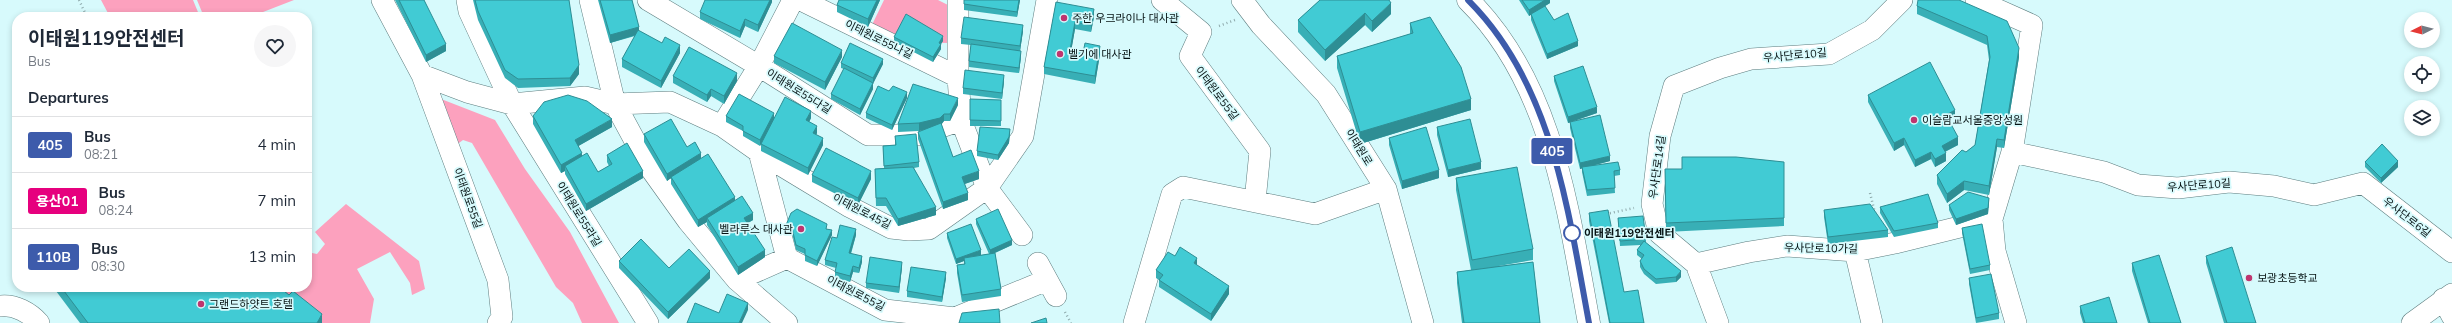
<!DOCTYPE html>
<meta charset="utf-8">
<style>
:root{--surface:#fff;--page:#f6f6f7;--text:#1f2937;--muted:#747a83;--line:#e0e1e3}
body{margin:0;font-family:Mulish,"Noto Sans KR",sans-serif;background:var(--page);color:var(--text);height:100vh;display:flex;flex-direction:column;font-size:15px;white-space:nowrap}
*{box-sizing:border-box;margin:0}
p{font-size:13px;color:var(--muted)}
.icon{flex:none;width:22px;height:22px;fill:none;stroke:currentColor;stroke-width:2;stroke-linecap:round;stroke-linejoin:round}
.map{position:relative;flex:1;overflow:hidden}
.details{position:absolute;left:12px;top:12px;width:300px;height:280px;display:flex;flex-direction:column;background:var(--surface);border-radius:16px;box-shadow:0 2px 6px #0003}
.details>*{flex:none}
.badge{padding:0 8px;border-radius:3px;font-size:14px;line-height:26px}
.needle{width:26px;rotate:264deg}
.tools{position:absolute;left:2404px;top:12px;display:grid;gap:8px}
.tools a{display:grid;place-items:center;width:36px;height:36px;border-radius:50%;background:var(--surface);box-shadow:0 2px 6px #0003;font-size:20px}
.map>.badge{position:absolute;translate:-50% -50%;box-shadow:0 0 0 2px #fff}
h2{padding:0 16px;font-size:15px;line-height:36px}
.round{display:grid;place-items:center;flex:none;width:42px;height:42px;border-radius:21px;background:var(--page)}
.headline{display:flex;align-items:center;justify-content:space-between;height:68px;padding:0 16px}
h1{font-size:19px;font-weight:700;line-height:30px}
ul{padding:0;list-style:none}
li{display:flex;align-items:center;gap:12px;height:56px;padding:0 16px;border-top:1px solid var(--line)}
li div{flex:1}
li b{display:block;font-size:15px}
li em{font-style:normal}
li .badge{min-width:44px;font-weight:700;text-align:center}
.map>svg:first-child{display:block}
</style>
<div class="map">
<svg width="2452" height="323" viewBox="0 0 2452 323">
<rect width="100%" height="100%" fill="#d7fafc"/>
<path fill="#fca1be" d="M101 0H193L200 17H110Z
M197 0H294L250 17H204Z
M884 0H938L952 7 950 43 894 42 870 29Z
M436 97 495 120 525 169 570 232 619 323H582L573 303 556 287 472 143 463 140 455 146Z
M346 204 419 261 425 289 412 295 410 283 390 252 357 269 374 299 370 323H322L278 294 281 287H307V252L317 254 325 244 315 232Z"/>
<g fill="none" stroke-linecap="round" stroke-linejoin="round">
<g stroke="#5d7d7f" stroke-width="22">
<path id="minor" d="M382 0 422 75 467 92 512 104 585 97 615 104 670 102 722 126 759 152 850 207 891 228 909 230 929 229 987 188 1023 136 1047 0
M467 0 469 11 512 104 648 323
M590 0 615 104 648 165 688 221 737 280 787 323
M648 0 759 66 868 135H918L961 120
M801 0 958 77
M958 0V77L961 120 987 188 1022 235
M1162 0 1201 32 1190 56 1260 151 1255 201
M1242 0 1261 25 1326 94 1386 189 1423 323
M1976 0 2032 25 2012 152 1992 219 1995 251 2016 323
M422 75 498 280 502 317 498 323
M726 119 759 66 793 0
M759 152 787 258
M2012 152 2104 172 2138 185 2178 188 2229 182 2274 186 2314 195 2363 183 2452 252
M1855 251 1872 323
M1038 263 1056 296
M1696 264 1749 252 1787 246 1855 251 1895 243 1992 219
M737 280 787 258 885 310 955 318 1047 280
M2443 299 2452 316
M0 306C15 304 30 313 39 323
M1134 323 1172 194 1183 187 1315 214 1386 189
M1718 323 1696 264 1659 233 1652 204 1660 136 1674 86 1720 68 1751 59 1829 54 1872 30 1902 0
M2412 323 2452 294"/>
</g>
<g stroke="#5d7d7f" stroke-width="23">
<path id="major" d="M1468 0C1553 84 1568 211 1589 323"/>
</g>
<path stroke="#8ea9ab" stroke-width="2.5" stroke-dasharray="1 3" stroke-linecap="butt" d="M79 0 87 17
M1219 26 1235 20
M1870 193 1875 213
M1606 214 1634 208
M1065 312 1071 323"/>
<use href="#minor" stroke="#fff" stroke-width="21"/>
<use href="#major" stroke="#fff" stroke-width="22"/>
</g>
<path fill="#38afb6" d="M395 0H424L446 51 426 62Z
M473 0H569L579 74 570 86 518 88 505 78 478 20Z
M598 0H632L639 31 680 53 661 88 622 67V59L635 36 610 43Z
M772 0V2L758 32 745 26 740 38 700 19V12Z
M880 0 868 27 837 12V5Z
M1020 0 1017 17 964 10V4Z
M1320 0 1391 14 1372 32 1365 25 1325 61 1298 32V20Z
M1519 0H1550V3L1529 16Z
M1959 0 2019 57 2004 148 1997 147 1989 195 1964 190 1947 203 1937 184V175L1975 145 1989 60 1987 45 1917 14V6Z
M1056 2 1094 17 1091 32 1075 29 1071 51 1083 53 1100 54 1095 84 1044 74V67Z
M1531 14 1554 20 1578 46 1547 59 1531 20Z
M1410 23 1471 110 1360 144 1337 68V56L1410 34Z
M1023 31 1020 51 1021 56 1019 73 969 67V61L971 45 961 44V38Z
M894 37 943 41 941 44V49L933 62 894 42Z
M774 56 842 57 825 90 774 63Z
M841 63 883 64 873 83V89L860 115 831 99V94L844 69 841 68Z
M673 76 737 81 724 104 711 96 707 102 673 83Z
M1554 76 1597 113 1568 123 1554 81Z
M1004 81 1002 99 963 94V88Z
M1868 95 1955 117 1949 121 1958 145 1945 152 1946 161 1935 167 1931 159 1915 167 1904 145 1894 151 1868 102Z
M907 98 892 130 866 118V113Z
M970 99 1001 100V126H970Z
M958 105 950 121H944L941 125 953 157 979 179 964 184 968 200 943 209 918 139V132L923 130 919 131 898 132V124Z
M533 116 612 127 578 146 582 156 598 172 609 166 607 162V155L643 178 586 211 565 174V171L561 173 533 124Z
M726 116 774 118H811L809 122 817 133 816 135 823 145 808 175 761 151V144L769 128 760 146 743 136V131L726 122Z
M1570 122 1610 161 1595 165 1620 170V175L1614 176 1615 193 1587 196 1582 172V168L1580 169 1570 128Z
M1437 127 1481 169 1448 177 1437 135Z
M644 134 687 147 701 158 735 200 753 220 748 223 765 257 738 275 707 225V222L698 227 671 184V178L667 181 644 142Z
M1010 134 1009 143 998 160 977 156V151Z
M895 136 919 162V167L914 168 936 215 898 226 886 206H876L875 169 884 168 883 146 895 145Z
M1389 138 1439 178 1402 189 1389 145Z
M1784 162V226L1666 232 1665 169H1682Z
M2365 162 2398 167 2381 183 2365 167Z
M812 175 871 179 858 205 812 182Z
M1456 178 1533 249V260L1499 266 1533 262 1540 323H1462L1457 283V272L1471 270 1456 190Z
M1989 203 1988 214 1956 225 1949 210V205Z
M1880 207 1938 223V228L1894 237 1880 213Z
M1824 210 1888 230V237L1828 244 1824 217Z
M1589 213 1624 292 1644 323H1609L1589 221Z
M1618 218 1646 239V243L1681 277 1676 282 1656 284 1644 274 1640 267V261L1642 259 1637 255V250L1641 245 1620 246Z
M976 219 1012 245 995 253 1001 289V296L962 302 957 273V265L964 264V261L956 264 947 238V233L981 255 989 254 976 224Z
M786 225 827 229 832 235 817 266 805 261V254L796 250 792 233 786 231Z
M1962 228 1990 265V270L1970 274 1962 233Z
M856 235 851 254 862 262 859 273 853 272 850 282 835 278V272L836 268 825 265V260L837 238Z
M1175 256 1197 266 1229 294 1211 321 1159 287V280L1156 278V270Z
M2206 256 2256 323H2224L2206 263Z
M619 261 669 268 710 278 668 319 619 268Z
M2132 263 2181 323H2148L2132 271Z
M902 267 899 293 866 288V283Z
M946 278 942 302 907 297V291Z
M1969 278 1999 313V319L1976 323 1969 284Z
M53 287H279L289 295 322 323H80Z
M2080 306 2117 323H2083L2080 313Z"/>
<path fill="#2e8e94" d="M770 0H772V2L758 32V25Z
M877 0H880L868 27V19Z
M1019 0H1020L1017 17V12Z
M1545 0H1550V3L1529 16V10Z
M1391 3V14L1372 32V21Z
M1094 9V17L1091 32V25Z
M1365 13V25L1325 61V50Z
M745 19V26L740 38V31Z
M1075 22V29L1070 58V50Z
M1023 25V31L1020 51V46Z
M639 27V34L610 43V35Z
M943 36V41L941 44V49L933 62V57L939 43Z
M1578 41V46L1547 59V54Z
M446 44V51L426 62V55Z
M680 45V53L661 88V81Z
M1100 46V54L1095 84V76Z
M2019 48V57L2004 148V140Z
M842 50V57L825 90V82Z
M1021 51V56L1019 73V68Z
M883 59V64L873 84V78Z
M579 65V74L570 86V78Z
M737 73V81L724 104V96Z
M1004 75V81L1002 99V93Z
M873 83V89L860 115V109Z
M711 89V96L707 102V95Z
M907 92V98L892 130V125Z
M958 98V105L950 121V114Z
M1471 99V110L1360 144V132Z
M1597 107V113L1568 123V117Z
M1955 110V117L1946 122V115Z
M811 111V118L806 128V120Z
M774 113V119L760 146V140Z
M944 114V121L940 126 919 131V123Z
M612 119V127L575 148V140Z
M817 126V133L813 140V133Z
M1010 129 1009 143 998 160V155Z
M1958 137V145L1942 153V146Z
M823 138V145L808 175V168Z
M1904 138V145L1894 151V143Z
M1997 139V147L1989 195V186Z
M1931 152V159L1915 167V160Z
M582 153V160L565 166V171L561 173V165Z
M701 153V161L671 177V178L667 181V174Z
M1946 153V161L1935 167V159Z
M1610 156V161L1580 169V163Z
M2398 161V167L2381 183V178Z
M1481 162V169L1448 177V170Z
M1439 170V178L1402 189V181Z
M643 171V178L586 211V204Z
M871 171V179L858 205V198Z
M979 171V179L962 185V177Z
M1964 181V190L1947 203V194Z
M968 193V200L943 209V202Z
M735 197V204L707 218V222L698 227V220Z
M1989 198 1988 214 1956 225V219Z
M936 207V215L898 226V219Z
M753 213V220L744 225V218Z
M856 229V235L849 259V253Z
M832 230V235L817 266V261Z
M1012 240V245L990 255V250Z
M765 250V257L738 275V267Z
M981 250V255L964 258V261L956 264V259Z
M862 256V262L859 273V268Z
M1197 258V266L1194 263Z
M902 262V267L899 293V287Z
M853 266V272L850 282V276Z
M710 271V278L668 319V312Z
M1681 271V277L1676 282V277Z
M946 272V278L942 302V297Z
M1229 286V294L1211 321V314Z
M748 303V310L742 323H739Z
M322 314V323H317Z"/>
<path fill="#41cbd4" stroke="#2e8e94" d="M399 0H424L446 44 426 55Z
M475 0H569L579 65 570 78 518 79 505 70 478 11Z
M600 0H632L639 27 610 35Z
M705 0H770L758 25 745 19 740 31 700 12Z
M839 0H877L868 19 837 5Z
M964 0H1019L1017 12 964 4Z
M1320 0H1389L1391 3 1372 21 1365 13 1325 50 1298 20Z
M1522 0H1545L1529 10Z
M1918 0H1959L2007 21 2019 48 2004 140 1997 139 1989 186 1964 181 1947 194 1937 175 1962 150 1966 152 1975 145 1990 57 1987 36 1917 6Z
M1056 2 1094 9 1091 25 1075 22 1070 50 1083 53 1085 43 1100 46 1095 76 1044 67Z
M1545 6 1554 20 1568 13 1578 41 1547 54 1531 14Z
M906 14 943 36 939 43 941 44 933 57 894 37Z
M964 17 1023 25 1020 46 961 38Z
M1430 17 1461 67 1471 99 1360 132 1337 56 1413 33 1410 23Z
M792 23 842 50 825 82 774 56Z
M638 30 662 43 665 37 680 45 661 81 622 59Z
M850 43 883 59 873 78 841 63Z
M971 44 1021 51 1019 68 969 61Z
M689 47 737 73 724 96 711 89 707 95 673 76Z
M1930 62 1955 110 1946 115 1958 137 1942 146 1946 153 1935 159 1931 152 1915 160 1904 138 1894 143 1868 95Z
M1583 66 1597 107 1568 117 1554 76Z
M844 68 873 83 860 109 831 94Z
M965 70 1004 75 1002 93 963 88Z
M913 84 958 98 950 114H944L940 118 919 123 898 124Z
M878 86 889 91 893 86 907 92 892 125 866 113Z
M739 94 774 113 760 140 743 131V126L726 116Z
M568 95 587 101 612 119 575 140 582 153 561 165 533 116 544 102Z
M785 97 811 111 806 120 817 126 813 133 823 138 808 168 761 144Z
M970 99 1001 100V121L970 120Z
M1600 115 1610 156 1580 163 1570 122Z
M671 119 687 147 695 142 701 153 667 174 644 134Z
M1470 119 1481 162 1448 170 1437 127Z
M941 123 953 157 971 150 979 171 962 177 968 193 943 202 918 132Z
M980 127 1010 129 1009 137 998 155 977 151Z
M1426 127 1439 170 1402 181 1389 138Z
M916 134 919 162 884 166 883 146 896 145 895 136Z
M627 143 643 171 586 204 565 166 587 153 598 172 612 164 607 155Z
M2382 144 2398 161 2381 178 2365 162Z
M826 148 871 171 858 198 812 175Z
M708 154 735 197 698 220 671 177Z
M1682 157H1736L1784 162V218L1666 223 1665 169H1682Z
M1618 162 1620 170 1614 171 1615 188 1587 190 1582 167Z
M913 167 936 207 898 219 886 198H876L875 169Z
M1517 167 1533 249 1472 260 1456 178Z
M1968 192 1989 198 1988 208 1956 219 1949 205Z
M1928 194 1938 223 1894 231 1880 207Z
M742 196 753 213 744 218 765 250 738 267 707 218Z
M1870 204 1888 230 1828 237 1824 210Z
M797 209 827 224 826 229 832 230 817 261 805 255V249L796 245 792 228 786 225 791 213Z
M998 209 1012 240 990 250 976 219Z
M1608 210 1624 292 1638 290 1644 323H1610L1589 213Z
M1643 216 1646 239 1620 241 1618 218Z
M971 224 981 250 956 259 947 233Z
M1982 224 1990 265 1970 269 1962 228Z
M840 225 856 229 849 253 862 256 859 268 853 266 850 276 835 272 837 263 825 260 832 237 837 238Z
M641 239 669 268 689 249 710 271 668 312 619 261Z
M1644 241 1681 271 1676 277 1656 279 1644 269 1640 261 1644 255 1637 250Z
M1180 247 1197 258 1194 263 1229 286 1211 314 1159 280 1163 275 1156 270 1168 252 1175 256Z
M2232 247 2256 323H2227L2206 256Z
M995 253 1001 289 962 295 957 265 965 264 964 258Z
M2159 255 2181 323H2150L2132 263Z
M870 257 902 262 899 287 866 283Z
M1533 262 1540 323H1464L1457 272Z
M911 267 946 272 942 297 907 291Z
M1991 274 1999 313 1976 318 1969 278Z
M61 287H279L289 295 293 291 322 314 317 323H88Z
M727 294 748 303 739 323H687L695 303 719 313Z
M2109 297 2117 323H2085L2080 306Z
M999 309 1000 323H959L962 313Z
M1046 318 1047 323H1031Z"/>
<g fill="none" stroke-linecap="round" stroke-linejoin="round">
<g stroke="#fff" stroke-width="9">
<path id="line" d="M1468 0C1553 84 1568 211 1589 323"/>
</g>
<use href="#line" stroke="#3d5bab" stroke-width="6"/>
</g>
<g fill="#bf356f" stroke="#d7fafc" stroke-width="1.5">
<circle cx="1064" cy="18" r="4"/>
<circle cx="1060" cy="54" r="4"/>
<circle cx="1914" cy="120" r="4"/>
<circle cx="801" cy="229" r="4"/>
<circle cx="2249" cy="278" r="4"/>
<circle cx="201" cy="304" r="4"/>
</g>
<circle fill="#fff" stroke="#3d5bab" stroke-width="2" cx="1572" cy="233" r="8"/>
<g text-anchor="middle" stroke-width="3.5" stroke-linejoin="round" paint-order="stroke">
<g font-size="11" fill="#061213" stroke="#d7fafc" text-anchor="start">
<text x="1072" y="22">주한 우크라이나 대사관</text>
<text x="1068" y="58">벨기에 대사관</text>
<text x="1922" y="124">이슬람교서울중앙성원</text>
<text x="793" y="233" text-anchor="end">벨라루스 대사관</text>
<text x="2257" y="282">보광초등학교</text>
<text x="209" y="308">그랜드하얏트 호텔</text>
</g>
<g font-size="11" fill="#061213" stroke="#d7fafc">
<text transform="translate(879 39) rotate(26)" y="4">이태원로55나길</text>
<text transform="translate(1795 55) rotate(-5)" y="4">우사단로10길</text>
<text transform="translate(799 91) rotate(32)" y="4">이태원로55다길</text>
<text transform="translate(1217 93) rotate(53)" y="4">이태원로55길</text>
<text transform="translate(1359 147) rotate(58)" y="4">이태원로</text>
<text transform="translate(1657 167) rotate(-82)" y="4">우사단로14길</text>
<text transform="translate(2199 185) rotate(-4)" y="4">우사단로10길</text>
<text transform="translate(468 198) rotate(70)" y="4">이태원로55길</text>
<text transform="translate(862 211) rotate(27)" y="4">이태원로45길</text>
<text transform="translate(579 214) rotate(58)" y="4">이태원로55라길</text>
<text transform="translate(2407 217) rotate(38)" y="4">우사단로6길</text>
<text transform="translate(1821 248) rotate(1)" y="4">우사단로10가길</text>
<text transform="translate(856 293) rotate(27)" y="4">이태원로55길</text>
</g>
<g font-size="11" font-weight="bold" fill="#061213" stroke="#d7fafc" text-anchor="start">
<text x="1584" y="237">이태원119안전센터</text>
</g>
</g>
</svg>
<div class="tools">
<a><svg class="needle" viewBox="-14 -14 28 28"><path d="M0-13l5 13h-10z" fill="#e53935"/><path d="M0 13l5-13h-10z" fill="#747a83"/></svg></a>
<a><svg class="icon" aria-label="locate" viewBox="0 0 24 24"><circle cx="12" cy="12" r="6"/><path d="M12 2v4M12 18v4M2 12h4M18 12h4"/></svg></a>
<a><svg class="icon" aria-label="layers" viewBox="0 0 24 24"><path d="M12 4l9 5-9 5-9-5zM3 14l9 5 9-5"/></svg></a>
</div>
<b class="badge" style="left:1552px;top:151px;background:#3d5bab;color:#fff">405</b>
<section class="details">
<div class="headline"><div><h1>이태원119안전센터</h1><p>Bus</p></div><a class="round"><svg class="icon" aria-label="heart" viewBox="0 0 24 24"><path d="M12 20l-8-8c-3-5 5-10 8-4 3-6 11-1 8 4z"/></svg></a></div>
<h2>Departures</h2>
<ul>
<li><span class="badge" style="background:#3d5bab;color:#fff">405</span><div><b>Bus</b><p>08:21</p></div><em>4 min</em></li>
<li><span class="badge" style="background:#e6007e;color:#fff">용산01</span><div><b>Bus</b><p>08:24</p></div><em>7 min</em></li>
<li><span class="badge" style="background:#3d5bab;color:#fff">110B</span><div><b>Bus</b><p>08:30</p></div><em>13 min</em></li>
</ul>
</section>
</div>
